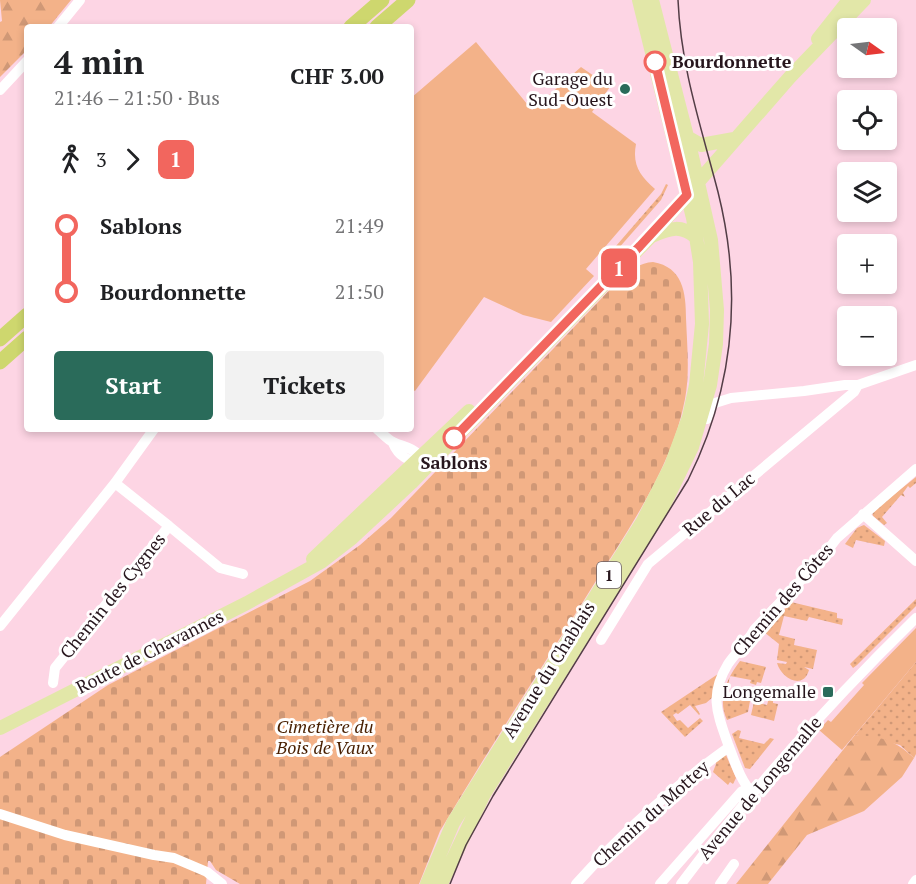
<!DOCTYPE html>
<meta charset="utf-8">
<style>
:root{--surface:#fff;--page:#f2f2f2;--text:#202124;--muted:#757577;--accent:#2a6b5a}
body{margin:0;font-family:"PT Serif",serif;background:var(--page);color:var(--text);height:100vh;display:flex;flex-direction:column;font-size:22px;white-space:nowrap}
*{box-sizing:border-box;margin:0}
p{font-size:20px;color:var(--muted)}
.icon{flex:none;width:33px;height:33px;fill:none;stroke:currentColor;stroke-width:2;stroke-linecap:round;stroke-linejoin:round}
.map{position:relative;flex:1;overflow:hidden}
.side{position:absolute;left:24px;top:24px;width:390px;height:408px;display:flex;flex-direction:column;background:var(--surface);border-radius:6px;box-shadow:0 3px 9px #0003}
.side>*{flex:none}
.badge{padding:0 12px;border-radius:9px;font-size:21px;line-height:39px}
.needle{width:39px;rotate:104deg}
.buttons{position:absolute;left:837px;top:18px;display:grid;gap:12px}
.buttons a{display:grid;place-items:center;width:60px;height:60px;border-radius:6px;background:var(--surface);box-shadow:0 3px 9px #0003;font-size:30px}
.map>.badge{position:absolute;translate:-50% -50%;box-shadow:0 0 0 3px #fff}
.legs{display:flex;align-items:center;gap:9px;height:66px;padding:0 30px;font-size:20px}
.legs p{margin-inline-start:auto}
.summary{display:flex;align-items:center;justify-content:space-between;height:102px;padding:0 30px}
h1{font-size:33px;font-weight:700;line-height:45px}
.primary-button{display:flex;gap:12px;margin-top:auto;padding:12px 30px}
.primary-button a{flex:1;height:69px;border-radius:6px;background:var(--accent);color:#fff;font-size:24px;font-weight:700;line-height:69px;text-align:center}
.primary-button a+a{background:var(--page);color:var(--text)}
ul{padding:0 30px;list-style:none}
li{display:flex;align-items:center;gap:21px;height:66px;font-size:22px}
li i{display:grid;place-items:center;width:9px;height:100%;margin:0 8px;background:currentColor}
li i::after{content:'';width:15px;height:15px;margin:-8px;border:4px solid;border-radius:50%;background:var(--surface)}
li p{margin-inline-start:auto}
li:first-child i{background:linear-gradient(#0000 50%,currentColor 0)}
li:last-child i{background:linear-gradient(currentColor 50%,#0000 0)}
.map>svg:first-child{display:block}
</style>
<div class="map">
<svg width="916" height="884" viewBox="0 0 916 884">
<defs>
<pattern id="grass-dots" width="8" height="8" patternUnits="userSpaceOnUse" patternTransform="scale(1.5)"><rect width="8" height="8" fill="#f3b289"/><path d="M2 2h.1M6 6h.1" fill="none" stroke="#d09876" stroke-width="1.8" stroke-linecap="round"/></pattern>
<pattern id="forest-firs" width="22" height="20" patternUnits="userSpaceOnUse" patternTransform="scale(1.5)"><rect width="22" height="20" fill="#f3b289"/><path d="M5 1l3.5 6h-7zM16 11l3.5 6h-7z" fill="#d09876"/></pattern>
<pattern id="cemetery-stones" width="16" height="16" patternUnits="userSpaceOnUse" patternTransform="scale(1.5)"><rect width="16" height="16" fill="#f3b289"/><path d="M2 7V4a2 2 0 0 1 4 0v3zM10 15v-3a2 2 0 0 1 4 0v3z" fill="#d09876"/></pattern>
</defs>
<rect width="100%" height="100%" fill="#fdd5e4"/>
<path fill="url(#grass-dots)" d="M666 184 668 185 661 200 603 266V261L661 194Z
M916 477V483L910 488 908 486 903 493 905 497 901 495 882 517 887 523 884 525 873 516 872 512Z
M864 525 885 541 884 546 856 540 853 548 845 544 857 528Z
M916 599V606L857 665 853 668 850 664Z
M791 602 837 613V618L843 619 842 625 809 617 807 621 784 616 779 635 795 639 794 645 817 650 813 669 804 667 809 670C803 691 781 678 777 663L786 664 787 662 777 660 779 644 764 632Z
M740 661 766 667 761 683 757 682 756 685 750 683 751 680 730 676 726 695 750 701 748 712 727 720C717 699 727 678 740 661Z
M916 662V754L914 758 900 745 855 735Z
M718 674 713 697 706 703 695 706 700 714 699 715 690 705 678 714 676 713 673 715 677 721 680 720 688 728 700 718 703 721 685 737 661 712Z
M769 698 773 699V703L778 704 774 721 751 715 754 702 767 705Z
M738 730 741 731 739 738 764 744 770 738 774 739 750 769 745 768 732 734Z
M726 755 736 778 733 784 730 782 728 785 713 772 716 764 715 760Z"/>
<path fill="url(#forest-firs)" d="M0 0H71L49 27H27V50L0 77V22L2 21Z
M855 735C881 737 894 739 914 758L902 777 864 811 807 835 768 884H736Z"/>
<path fill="url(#cemetery-stones)" d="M653 262C683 267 686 293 686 318 687 344 690 373 685 399 672 470 623 537 586 597 537 675 487 752 440 831L419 884H240L216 870 210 861H208L206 884H0V757L108 685 310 581 360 545 391 518 621 278C631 269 640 263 653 262Z"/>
<path fill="#f3b289" d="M476 42 532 110 581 67 610 87 592 112 636 144C632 165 640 176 655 189L586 269 594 276 551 322 523 315 484 297 415 391 411 389V98Z
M916 628V662L842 750 819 730 828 720 831 722 864 685 862 683Z"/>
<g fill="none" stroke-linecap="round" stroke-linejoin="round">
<path stroke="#fff" stroke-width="10" d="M58 27 80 0
M0 90 27 61
M707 419 711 407 715 403 731 398 804 391 845 385H858L916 365
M377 429C382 433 388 440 393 442 403 447 412 447 420 456L419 464
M393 443C398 455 408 463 422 460
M115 483 169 526
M863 514 916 561
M0 626 115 483 154 429
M601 640 648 564 854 392 858 385
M53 683 55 668 169 526 220 568 243 574
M753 794C740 780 735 762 728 744 717 713 709 695 728 664 736 652 747 643 754 630L820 560 837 538 916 469
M0 814 65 835 154 855 174 858 207 872 222 884
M576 884C622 833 673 787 729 747
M660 884 741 792 747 788
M681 884C752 789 831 701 916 618
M720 884 734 864
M913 884 916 880"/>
<path stroke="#e2e7a8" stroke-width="14" d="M818 39 849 0
M687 137 701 145 734 139
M654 235C671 228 681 225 696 237
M313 559 469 411
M0 728 247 603 321 562 352 538 411 483 650 237 790 77 864 0
M427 884 453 823 643 521 671 466 689 417 696 385 702 324 700 262 693 218 639 0
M441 884 484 794 660 513 692 447 710 385 716 344 717 310 711 240 691 152 652 0"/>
<path stroke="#ced76e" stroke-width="15" d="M351 27 382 0
M377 27 408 0
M0 339 27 315
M0 362 27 338"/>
<path stroke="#533d46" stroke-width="1.5" d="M450 884 466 845 493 796 688 480C734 388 743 292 718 192 701 126 681 69 678 0"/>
</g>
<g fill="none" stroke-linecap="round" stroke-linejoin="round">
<g stroke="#fff" stroke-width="14">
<path id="line-1" d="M454 438 640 246 687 195 655 62"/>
</g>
<use href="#line-1" stroke="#f2665e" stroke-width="9"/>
</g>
<g fill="#fff" stroke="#f2665e" stroke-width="3">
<circle cx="655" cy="62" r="10"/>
<circle cx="454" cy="438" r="10"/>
</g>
<g fill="#2a6b5a" stroke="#fff" stroke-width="2">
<circle cx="625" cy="89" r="6"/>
<rect x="822" y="686" width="12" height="12" rx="3"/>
</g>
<g text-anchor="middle" stroke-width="6" stroke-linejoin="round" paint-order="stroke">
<rect fill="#fff" stroke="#685c61" stroke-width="1.5" x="597" y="562" width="24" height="26" rx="4.5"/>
<g font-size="16" font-weight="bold" fill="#27161d">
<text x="609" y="581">1</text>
</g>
<g font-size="18" font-weight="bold" fill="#27161d" stroke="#fff" text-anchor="start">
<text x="672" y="68">Bourdonnette</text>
<text x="454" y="469" text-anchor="middle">Sablons</text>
</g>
<g font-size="18" fill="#27161d" stroke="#fff" text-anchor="end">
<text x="613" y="85">Garage du<tspan x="613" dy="21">Sud-Ouest</tspan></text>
<text x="816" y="698">Longemalle</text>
</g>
<g font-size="18" fill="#27161d" stroke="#fff">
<text transform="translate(719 504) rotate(-40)" y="6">Rue du Lac</text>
<text transform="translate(113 596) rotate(-51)" y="6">Chemin des Cygnes</text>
<text transform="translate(783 600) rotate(-49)" y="6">Chemin des Côtes</text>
<text transform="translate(150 652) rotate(-27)" y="6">Route de Chavannes</text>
<text transform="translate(549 670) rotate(-58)" y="6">Avenue du Chablais</text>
<text transform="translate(760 788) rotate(-50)" y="6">Avenue de Longemalle</text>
<text transform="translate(651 814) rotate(-42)" y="6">Chemin du Mottey</text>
</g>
<g font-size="18" font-style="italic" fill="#481f00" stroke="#fff">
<text x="325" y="733">Cimetière du<tspan x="325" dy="21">Bois de Vaux</tspan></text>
</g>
</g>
</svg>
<div class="buttons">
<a><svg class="needle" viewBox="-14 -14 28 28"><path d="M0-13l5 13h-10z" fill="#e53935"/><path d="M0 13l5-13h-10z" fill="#757577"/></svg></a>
<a><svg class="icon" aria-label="locate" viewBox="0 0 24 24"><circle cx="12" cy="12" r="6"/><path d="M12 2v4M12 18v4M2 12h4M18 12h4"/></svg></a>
<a><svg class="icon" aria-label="layers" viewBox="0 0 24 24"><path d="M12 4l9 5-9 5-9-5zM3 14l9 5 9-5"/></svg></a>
<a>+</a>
<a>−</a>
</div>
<b class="badge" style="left:619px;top:268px;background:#f2665e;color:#fff">1</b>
<section class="side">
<div class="summary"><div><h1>4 min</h1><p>21:46 – 21:50 · Bus</p></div><b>CHF 3.00</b></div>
<div class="legs"><svg class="icon" aria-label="walk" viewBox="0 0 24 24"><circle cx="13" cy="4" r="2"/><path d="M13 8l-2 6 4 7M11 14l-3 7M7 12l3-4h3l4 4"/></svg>3<svg class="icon" aria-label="forward" viewBox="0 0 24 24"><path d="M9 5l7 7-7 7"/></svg><b class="badge" style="background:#f2665e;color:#fff">1</b></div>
<ul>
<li><i style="color:#f2665e"></i><b>Sablons</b><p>21:49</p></li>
<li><i style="color:#f2665e"></i><b>Bourdonnette</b><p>21:50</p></li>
</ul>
<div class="primary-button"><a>Start</a><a>Tickets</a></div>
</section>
</div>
